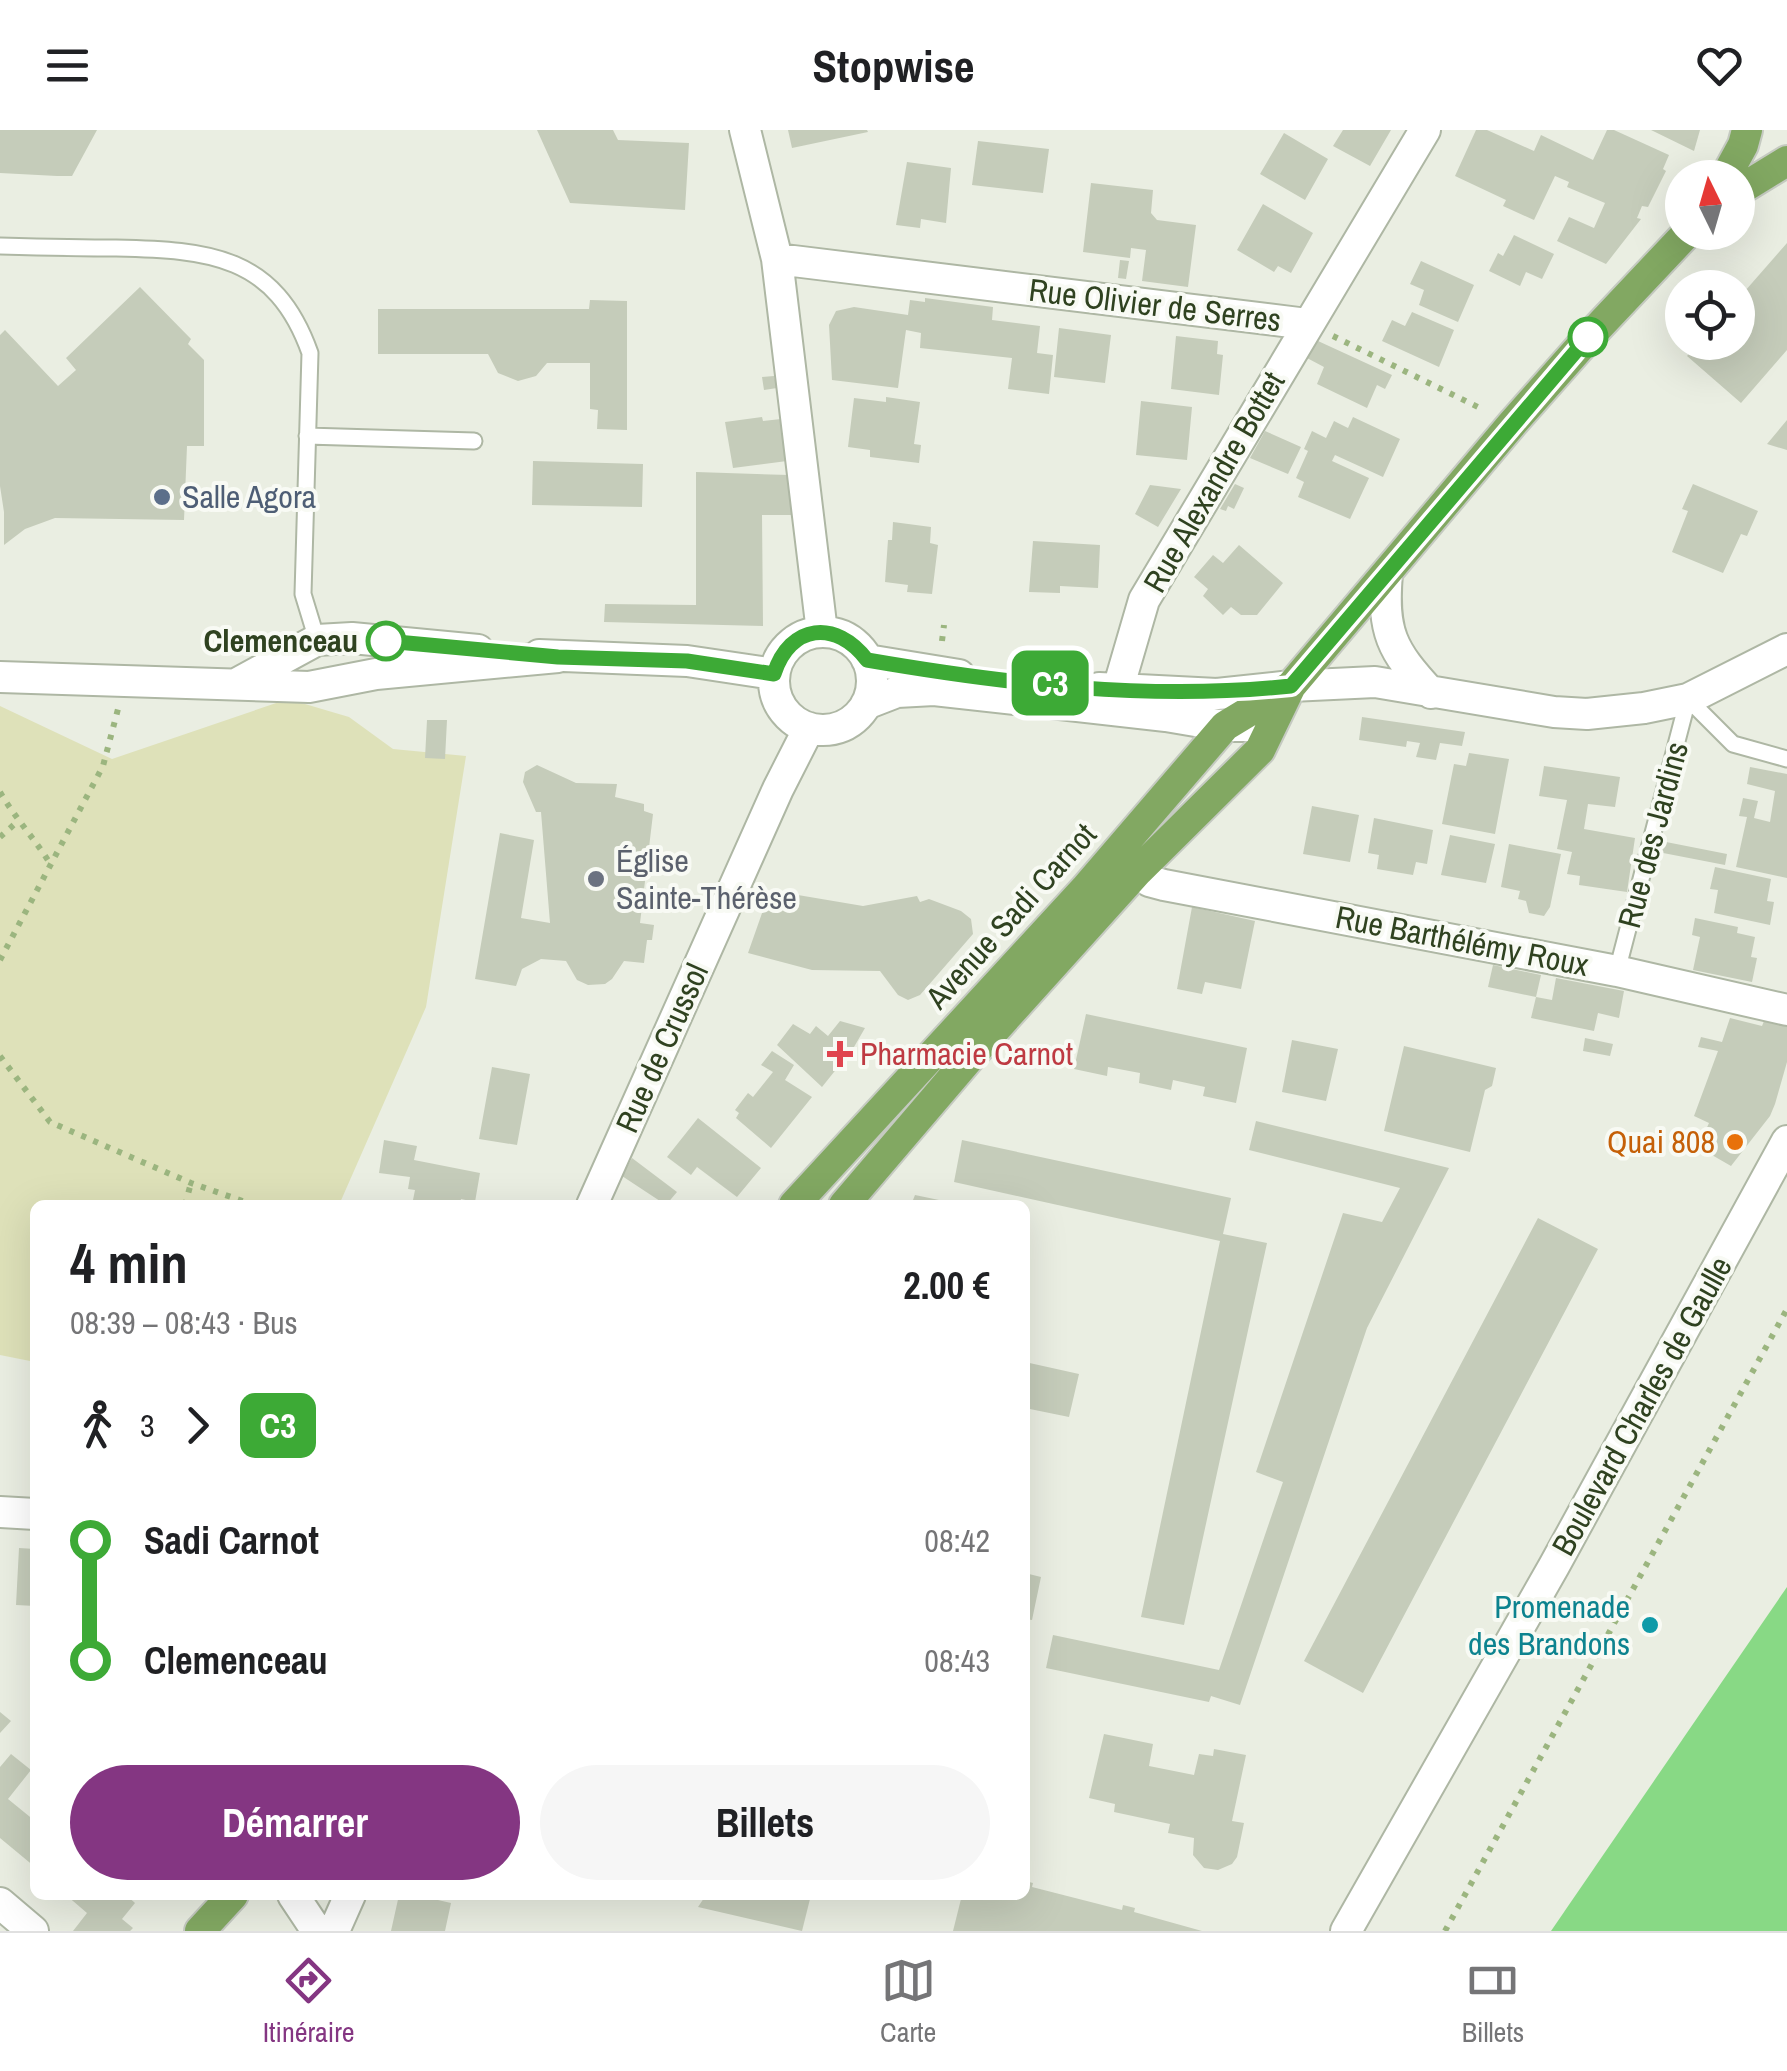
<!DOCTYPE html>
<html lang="fr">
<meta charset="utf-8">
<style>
:root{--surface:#fff;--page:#f6f6f6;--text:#202124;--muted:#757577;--line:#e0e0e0;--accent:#843682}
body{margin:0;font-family:"Archivo Narrow",sans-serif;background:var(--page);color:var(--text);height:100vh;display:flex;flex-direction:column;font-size:38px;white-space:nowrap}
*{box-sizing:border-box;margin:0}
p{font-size:32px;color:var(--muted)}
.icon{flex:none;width:55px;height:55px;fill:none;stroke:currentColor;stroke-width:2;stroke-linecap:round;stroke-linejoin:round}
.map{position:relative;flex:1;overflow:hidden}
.details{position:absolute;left:30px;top:1070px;width:1000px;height:700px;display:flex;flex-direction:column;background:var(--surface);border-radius:15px;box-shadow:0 10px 40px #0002}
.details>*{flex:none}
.badge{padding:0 20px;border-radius:15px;font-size:35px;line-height:65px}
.needle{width:65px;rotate:355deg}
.controls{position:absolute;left:1665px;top:30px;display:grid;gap:20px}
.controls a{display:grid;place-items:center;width:90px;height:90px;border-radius:50%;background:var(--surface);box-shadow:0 10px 40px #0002;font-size:50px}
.map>.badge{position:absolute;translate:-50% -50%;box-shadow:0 0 0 5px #fff}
.legs{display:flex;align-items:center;gap:15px;height:110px;padding:0 40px;font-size:32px}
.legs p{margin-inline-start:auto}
.overview{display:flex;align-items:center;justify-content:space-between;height:170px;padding:0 40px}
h1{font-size:55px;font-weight:800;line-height:75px}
.button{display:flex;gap:20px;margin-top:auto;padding:20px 40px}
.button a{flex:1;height:115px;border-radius:60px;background:var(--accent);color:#fff;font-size:40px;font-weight:800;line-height:115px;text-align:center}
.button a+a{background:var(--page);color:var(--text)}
ul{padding:0 40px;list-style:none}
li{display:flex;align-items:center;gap:35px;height:120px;font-size:38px}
li i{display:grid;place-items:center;width:15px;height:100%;margin:0 12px;background:currentColor}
li i::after{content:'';width:25px;height:25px;margin:-12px;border:8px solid;border-radius:50%;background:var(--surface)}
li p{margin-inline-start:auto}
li:first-child i{background:linear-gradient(#0000 50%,currentColor 0)}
li:last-child i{background:linear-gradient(currentColor 50%,#0000 0)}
header{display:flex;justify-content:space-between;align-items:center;height:130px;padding:0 40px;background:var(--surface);font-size:45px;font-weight:800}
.menu{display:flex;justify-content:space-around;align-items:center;height:140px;border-top:2px solid var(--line);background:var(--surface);font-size:28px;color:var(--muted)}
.menu a{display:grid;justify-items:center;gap:5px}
.menu .active{color:var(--accent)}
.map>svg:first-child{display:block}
</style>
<header><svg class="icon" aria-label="menu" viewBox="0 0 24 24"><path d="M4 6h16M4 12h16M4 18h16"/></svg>Stopwise<svg class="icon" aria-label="heart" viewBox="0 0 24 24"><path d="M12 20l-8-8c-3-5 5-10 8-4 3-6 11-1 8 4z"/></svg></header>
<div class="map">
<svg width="1787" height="1801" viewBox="0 0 1787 1801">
<rect width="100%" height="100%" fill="#eaeee2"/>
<path fill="#dee1b9" d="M288 569 349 587 393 619 466 626 426 877 339 1075H35V1232L0 1225V576L112 629Z"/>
<path fill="#88d985" d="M1787 1457V1801H1551Z"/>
<path fill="#c5ccba" d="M0 0H97L72 46H57L0 43Z
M537 0H613L618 10 689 13 685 80 570 73Z
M788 0H867L868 2 792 18Z
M1343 0H1391L1370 36 1333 16Z
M1476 0H1487L1534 21 1541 5 1593 30 1607 0H1614L1669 25 1663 39 1666 41 1648 77 1642 76 1637 88 1641 89 1606 134 1557 111 1569 87 1594 98 1605 73 1567 57 1569 52 1555 46 1534 90 1503 76 1506 70 1455 46Z
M1651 0H1700L1694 21Z
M1284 3 1328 29 1305 70 1260 44Z
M978 11 1049 19 1043 63 972 55Z
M907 32 951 38 946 93 921 89 920 98 896 95Z
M1091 53 1153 60 1151 83 1157 90 1196 95 1188 157 1142 151 1146 120 1131 118 1130 128 1083 122Z
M1263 74 1313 103 1291 143 1278 136 1274 142 1237 120Z
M1514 105 1554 124 1542 149 1526 142 1520 156 1489 141 1498 123 1503 126Z
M1787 113V220L1741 273 1687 226 1700 212H1738V169Z
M1120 130 1129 131 1126 149 1118 148Z
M1421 131 1474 155 1458 192 1419 175 1424 160 1410 154Z
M140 157 191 209 188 214 204 230V316H187L184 390 55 388 25 399 4 415V382L0 356V205L5 200 58 256 76 240 66 228Z
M925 168 993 177 992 190 1040 196 1037 223 1053 225 1049 264 1008 259 1012 228 920 218 921 203 906 200 898 258 832 250 829 195 836 181 854 177 908 185 910 170 925 172Z
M590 170 627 171V300L597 299 598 280 590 279V233H547L536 246 518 251 498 243 488 224H378V179H589Z
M1412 182 1454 200 1439 237 1382 211 1392 190 1405 196Z
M1059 198 1111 205 1105 253 1054 247Z
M1176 206 1218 211 1217 224 1223 225 1219 265 1171 259Z
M1318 211 1392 245 1385 259 1377 255 1367 278 1317 254 1324 237 1307 228Z
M774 246 777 258 764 260 762 247Z
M886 267 920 272 914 314 921 315 919 333 870 327V320L848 317 854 268 886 272Z
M1141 271 1192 277 1187 330 1136 325Z
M762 287 763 291 781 289 787 331 733 338 725 292Z
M1353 287 1400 309 1383 347 1335 325 1332 331 1369 348 1350 389 1298 367 1304 352 1296 348 1308 321 1304 319 1312 301 1326 308 1334 291 1348 298Z
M1787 290V320L1767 314Z
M1265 301 1301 317 1288 344 1250 328Z
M533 331 643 334 642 377 532 375Z
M696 342 789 345 794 385H762L763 496 604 492 605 474 696 475Z
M1235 354 1244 358 1234 379 1228 376 1226 381 1220 379Z
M1693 354 1758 381 1747 406 1741 404 1723 443 1672 422 1688 381 1682 379Z
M1150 355 1181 359 1158 397 1135 384Z
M893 392 931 397 930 413 938 415 932 464 907 462 908 455 885 452 888 410H892Z
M1033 411 1100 415 1098 458 1060 456V463L1029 462Z
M1239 415 1283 453 1257 485H1241L1231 477 1223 485 1203 466 1208 459 1194 447 1213 425 1223 433Z
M1362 587 1465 602 1462 616 1440 613 1436 630 1416 627 1420 613 1407 611 1406 617 1359 610Z
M427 590H447L445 629 425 628Z
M1469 623 1509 629 1495 704 1442 694 1454 634 1466 636Z
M537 635 576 653 617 654 615 667 644 674V681L653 684 640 793 654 795 652 810H647L644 833 624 831 612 849 605 854 588 855 577 850 566 831 541 829 522 839 516 856 475 849 500 703 534 710 521 788 550 793 541 682H536L523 652 525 642Z
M1544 636 1620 647 1615 677 1588 674 1584 699 1635 708 1627 762 1579 755 1580 746 1567 744 1572 722 1557 719 1567 670 1539 666Z
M1750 637 1787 644V748L1736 737 1747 687 1739 686 1743 668 1758 671 1754 688 1770 692 1775 661 1747 654Z
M1312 676 1359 685 1350 732 1303 724Z
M1374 688 1433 700 1427 734 1416 732 1413 745 1377 739 1379 725 1368 723Z
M1450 705 1495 714 1486 753 1441 745Z
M1661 711 1727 724 1725 735 1658 722Z
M1509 714 1561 724 1550 777 1544 786 1529 783 1526 771 1518 769 1520 761 1501 757Z
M1715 737 1771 749 1767 771 1774 772 1770 795 1714 783 1718 760 1710 759Z
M786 763 863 776 917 766 920 772 929 769 961 781 971 789 973 804 920 865 908 870 898 865 880 841 812 840 748 823 768 766 784 770Z
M1192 777 1255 791 1241 859 1205 852 1202 864 1177 859Z
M1695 788 1738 797 1737 803 1755 807 1751 827 1757 828 1752 852 1693 840 1700 807 1692 805Z
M1493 835 1541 845 1536 867 1488 857Z
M1556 848 1624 861 1619 888 1598 883 1594 901 1531 888 1536 867 1552 870Z
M1086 884 1247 918 1236 973 1203 966 1205 957 1173 950 1171 960 1139 953 1140 943 1108 937 1107 946 1074 939Z
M1730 888 1762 896 1764 891 1787 896V932L1775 974 1770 986 1731 1036 1698 1017 1709 993 1694 986 1718 921 1698 917 1701 907 1722 912Z
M840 891 865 898 854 917 822 957 777 915 793 894 810 904 816 896 828 906Z
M1585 908 1613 914 1610 926 1583 921Z
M1292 910 1338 919 1326 971 1282 962Z
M1404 916 1496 938 1492 956 1485 960 1470 1022 1384 1001Z
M772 921 794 935 785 950 812 967 771 1018 736 988 739 983 735 980 748 963 753 967 773 942 761 935Z
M492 937 530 944 517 1015 479 1009Z
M698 988 761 1038 737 1067 697 1037 691 1045 667 1027Z
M1256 991 1449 1038 1367 1198 1240 1575 1211 1566 1209 1572 1046 1538 1053 1505 1219 1540 1283 1352 1256 1342 1343 1083 1382 1092 1400 1058 1249 1020Z
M384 1010 417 1016 414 1030 480 1043 475 1072 461 1069 460 1075H412L415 1060 408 1059 410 1047 379 1043Z
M962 1010 1231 1068 1223 1104 1267 1113 1184 1495 1141 1487 1220 1111 954 1052Z
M632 1028 677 1062 666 1075 622 1046Z
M915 1065 939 1070 938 1075H911Z
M1538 1088 1598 1119 1363 1563 1304 1531Z
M1025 1232 1079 1244 1069 1287 1025 1278Z
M19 1418 35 1419V1476L16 1475Z
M1025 1443 1041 1447 1032 1490 1025 1489Z
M0 1582 11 1591 0 1603Z
M1104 1604 1153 1614 1149 1636 1194 1645 1199 1624 1213 1626 1214 1619 1246 1625 1232 1691 1244 1693 1237 1727 1232 1734 1218 1740 1204 1738 1193 1725 1194 1708 1168 1703 1170 1694 1114 1682 1115 1674 1089 1668Z
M11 1624 31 1640 8 1669 35 1691V1737L0 1708V1637Z
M1025 1751 1033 1753 1032 1757 1122 1780 1123 1775 1135 1778 1134 1782 1202 1801H953L962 1765H1025Z
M66 1765H126L135 1773 122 1789 133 1798 130 1801H73L87 1783Z
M399 1765H416L451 1773 445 1801H391Z
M706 1765H811L802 1801 698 1777Z"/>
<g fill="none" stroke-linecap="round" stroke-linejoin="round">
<g stroke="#aeb7a4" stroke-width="19">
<path id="service" d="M0 116C39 117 78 118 116 118 209 120 275 125 310 223L303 464 317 510
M307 306 474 311
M1688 569 1733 614 1787 629
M1617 841 1688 569"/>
</g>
<g stroke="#aeb7a4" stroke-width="34">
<path id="minor" d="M745 0 777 129 822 502
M777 129 1307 194
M774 551a49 49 0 1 1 98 0a49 49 0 1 1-98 0Z
M539 525 687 531 774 544
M867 530 959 545
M0 547 309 557 376 544 558 527
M238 553 317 510 352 508 478 520
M1099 558 1217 564 1291 556
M1118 559 1144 470 1425 0
M866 574 897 562 934 560 1166 586 1225 596H1248
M1138 741 1149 751 1164 755 1617 841 1787 880
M592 1075 778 659 809 598
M0 1382 35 1384
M293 1765 317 1801
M0 1773 33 1801
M334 1801 350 1765
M1346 1801 1554 1436 1787 1011"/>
</g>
<g stroke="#aeb7a4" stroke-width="34">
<path id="tertiary" d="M1387 443C1382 502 1391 520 1431 563
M1291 556 1375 552 1554 582 1587 584 1644 578 1688 569 1787 519"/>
</g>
<g stroke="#c5cac1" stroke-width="34">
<path id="primary" d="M1725 48 1743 15 1747 0
M1738 61 1787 31
M794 1075 1085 759 1225 596 1291 556
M844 1075 972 925 1138 741 1260 620 1291 556 1512 294 1589 207 1688 102
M200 1801 233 1765"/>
</g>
<path stroke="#9bb57f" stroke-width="6" stroke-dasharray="5 8" stroke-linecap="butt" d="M1333 206 1484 280
M942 511 944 495
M0 662C15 688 35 709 51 735
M0 707 17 692
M0 830 103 636 118 579
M0 926 50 992 191 1053 254 1075
M185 1075 191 1053
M1445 1801 1787 1179"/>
<use href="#service" stroke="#fff" stroke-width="15"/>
<use href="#minor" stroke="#fff" stroke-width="30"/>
<use href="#tertiary" stroke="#fff" stroke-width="30"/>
<use href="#primary" stroke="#82a862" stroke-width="30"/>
</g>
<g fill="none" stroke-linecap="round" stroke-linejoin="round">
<g stroke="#fff" stroke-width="22">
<path id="line-1" d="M386 511 558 527 687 531 774 544C790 494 836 489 867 530 1006 554 1150 571 1291 556L1588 207"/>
</g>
<use href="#line-1" stroke="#3daa36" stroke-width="15"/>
</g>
<g fill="#fff" stroke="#3daa36" stroke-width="5">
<circle cx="1588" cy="207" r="18"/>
<circle cx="386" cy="511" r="18"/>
</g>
<circle fill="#5c6f8a" stroke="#f8faf4" stroke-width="4" cx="162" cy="367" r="10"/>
<circle fill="#6b7280" stroke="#f8faf4" stroke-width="4" cx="596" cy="749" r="10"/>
<path fill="#e0444e" stroke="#f8faf4" stroke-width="4" d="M835 909h10v10h10v10h-10v10h-10v-10h-10v-10h10z"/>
<circle fill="#e8710a" stroke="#f8faf4" stroke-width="4" cx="1735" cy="1012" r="10"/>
<circle fill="#0f9aa8" stroke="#f8faf4" stroke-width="4" cx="1650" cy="1495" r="10"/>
<g text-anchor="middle" stroke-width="8" stroke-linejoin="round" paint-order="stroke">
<g font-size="32" fill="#2f4220" stroke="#f8faf4">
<text transform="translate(1155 175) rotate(7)" y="11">Rue Olivier de Serres</text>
<text transform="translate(1214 352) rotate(-60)" y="11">Rue Alexandre Bottet</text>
<text transform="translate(1653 705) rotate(-75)" y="11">Rue des Jardins</text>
<text transform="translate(1011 786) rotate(-48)" y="11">Avenue Sadi Carnot</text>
<text transform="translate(1462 811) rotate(11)" y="11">Rue Barthélémy Roux</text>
<text transform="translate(662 918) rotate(-66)" y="11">Rue de Crussol</text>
<text transform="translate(1642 1276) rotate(-61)" y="11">Boulevard Charles de Gaulle</text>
</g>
<g font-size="32" fill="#4e5e75" stroke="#f8faf4" text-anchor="start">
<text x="182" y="378">Salle Agora</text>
</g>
<g font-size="32" font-weight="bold" fill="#2f4220" stroke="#f8faf4" text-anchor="end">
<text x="358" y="522">Clemenceau</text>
</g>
<g font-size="32" fill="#5b616d" stroke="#f8faf4" text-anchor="start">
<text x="616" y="742">Église<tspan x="616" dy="37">Sainte-Thérèse</tspan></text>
</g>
<g font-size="32" fill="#be3a42" stroke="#f8faf4" text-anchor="start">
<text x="860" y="935">Pharmacie Carnot</text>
</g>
<g font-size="32" fill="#c56008" stroke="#f8faf4" text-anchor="end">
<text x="1715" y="1023">Quai 808</text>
</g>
<g font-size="32" fill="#0d838f" stroke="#f8faf4" text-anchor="end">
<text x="1630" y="1488">Promenade<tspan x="1630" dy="37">des Brandons</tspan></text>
</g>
</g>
</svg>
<div class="controls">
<a><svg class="needle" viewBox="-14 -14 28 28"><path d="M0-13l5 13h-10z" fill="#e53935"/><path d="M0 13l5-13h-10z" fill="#757577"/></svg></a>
<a><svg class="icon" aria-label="locate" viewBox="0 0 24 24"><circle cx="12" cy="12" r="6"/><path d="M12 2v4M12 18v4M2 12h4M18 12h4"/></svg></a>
</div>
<b class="badge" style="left:1050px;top:553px;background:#3daa36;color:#fff">C3</b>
<section class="details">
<div class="overview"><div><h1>4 min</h1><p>08:39 – 08:43 · Bus</p></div><b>2.00 €</b></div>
<div class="legs"><svg class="icon" aria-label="walk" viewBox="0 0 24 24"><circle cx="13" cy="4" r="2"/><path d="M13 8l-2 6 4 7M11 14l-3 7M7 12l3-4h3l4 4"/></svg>3<svg class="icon" aria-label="forward" viewBox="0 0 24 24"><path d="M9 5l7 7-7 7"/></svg><b class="badge" style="background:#3daa36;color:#fff">C3</b></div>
<ul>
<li><i style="color:#3daa36"></i><b>Sadi Carnot</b><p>08:42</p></li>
<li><i style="color:#3daa36"></i><b>Clemenceau</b><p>08:43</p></li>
</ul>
<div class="button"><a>Démarrer</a><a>Billets</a></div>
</section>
</div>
<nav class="menu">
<a class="active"><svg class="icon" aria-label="directions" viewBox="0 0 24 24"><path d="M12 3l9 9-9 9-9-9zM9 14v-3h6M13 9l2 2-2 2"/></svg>Itinéraire</a>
<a><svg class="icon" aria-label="map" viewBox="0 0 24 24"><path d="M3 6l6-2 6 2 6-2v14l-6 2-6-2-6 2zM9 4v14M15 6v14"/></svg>Carte</a>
<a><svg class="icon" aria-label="tickets" viewBox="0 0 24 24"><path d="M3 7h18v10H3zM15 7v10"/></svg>Billets</a>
</nav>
